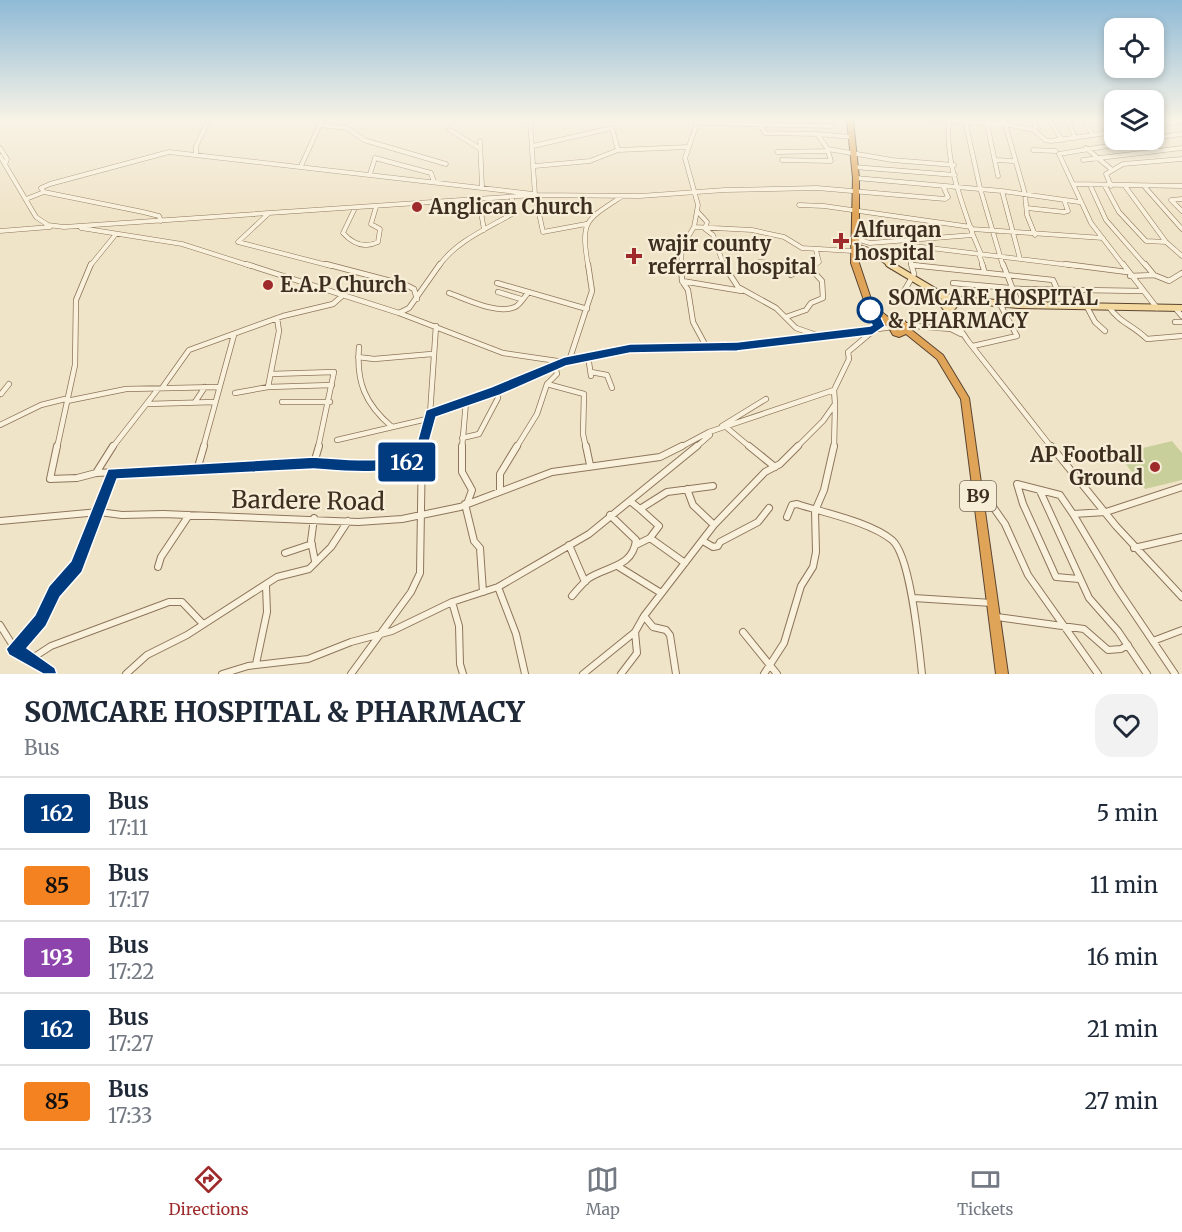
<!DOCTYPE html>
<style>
:root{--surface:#fff;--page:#f2f2f3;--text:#1f2937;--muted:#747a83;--line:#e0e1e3;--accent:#9e2a2b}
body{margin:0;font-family:Merriweather,serif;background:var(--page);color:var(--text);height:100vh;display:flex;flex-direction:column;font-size:22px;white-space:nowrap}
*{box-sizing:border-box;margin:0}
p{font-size:20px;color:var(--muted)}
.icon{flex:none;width:33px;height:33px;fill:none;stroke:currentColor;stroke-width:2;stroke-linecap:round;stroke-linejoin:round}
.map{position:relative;height:674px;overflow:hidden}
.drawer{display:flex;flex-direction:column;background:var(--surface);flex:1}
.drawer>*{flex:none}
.badge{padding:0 12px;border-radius:4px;font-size:21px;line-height:39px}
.buttons{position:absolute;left:1104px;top:18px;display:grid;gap:12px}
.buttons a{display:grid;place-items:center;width:60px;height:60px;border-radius:12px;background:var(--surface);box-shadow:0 3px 9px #0003;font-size:30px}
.map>.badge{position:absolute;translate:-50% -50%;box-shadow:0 0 0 3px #fff}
.round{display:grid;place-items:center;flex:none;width:63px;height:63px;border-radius:18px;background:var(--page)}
.summary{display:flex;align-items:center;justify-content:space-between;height:102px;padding:0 24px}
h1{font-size:28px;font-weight:800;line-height:45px}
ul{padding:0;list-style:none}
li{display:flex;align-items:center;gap:18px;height:72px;padding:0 24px;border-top:2px solid var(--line)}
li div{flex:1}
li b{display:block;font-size:22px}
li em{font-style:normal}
li .badge{min-width:66px;font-weight:700;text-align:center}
.dock{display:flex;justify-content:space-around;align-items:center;height:84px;border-top:2px solid var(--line);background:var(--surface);font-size:16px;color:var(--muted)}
.dock a{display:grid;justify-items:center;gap:3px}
.dock .selected{color:var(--accent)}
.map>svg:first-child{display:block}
</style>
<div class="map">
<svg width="1182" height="674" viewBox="0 0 1182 674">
<rect width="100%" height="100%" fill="#f0e4c8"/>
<path fill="#c9cf9b" d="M1172 441 1182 453V480L1145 489 1118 454Z"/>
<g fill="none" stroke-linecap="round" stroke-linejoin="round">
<g stroke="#8d765c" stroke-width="5">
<path id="minor-far2" d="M530 120 535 195 543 232 586 224
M935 120 1005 124 1034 130
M965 120 980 188 1003 266
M1004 120 1025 194 1027 215 1035 235
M1033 120 1036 127 1034 130 1045 140 1051 141 1114 132
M1049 120 1062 140
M1068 120 1075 138
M1084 120 1093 135
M1101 120 1108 134
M987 124 998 176
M320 125 347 128 364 140 446 164
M760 125 765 133 817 134
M1154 126 1182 121
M450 130 479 148
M1154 138 1182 134
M480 141 482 187
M533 146 612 128 618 150
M0 148 7 159 5 165
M1086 148 1111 169
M828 149 892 160 954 165
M1033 150 1056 151
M777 152 828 151
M196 155V146L209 120
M0 156 36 217 48 225 64 227 535 195 640 196 725 190 817 188 945 199 948 197 943 186
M782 160 831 161 827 148 817 134 852 137
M996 160 1014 161
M1083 160 1182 148
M301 166 322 120
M535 166 590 161 618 150 687 147
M854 167 955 175
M370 174 375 158 431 173 434 182
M856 178 1002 191 1079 202
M1074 184 1182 186
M1090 185 1106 220 1146 266
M1105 186 1119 212 1146 241 1166 242
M1111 186 1106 174 1123 164 1182 159
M1125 186 1166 242 1182 256
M1144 186 1182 229
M1002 191 1020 259
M44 192 143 212 159 216 161 221
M26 199 44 192 41 188 50 184 169 152 533 194
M1182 199 1171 200 1182 211
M479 200 484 230
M799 205 824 206 971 227
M355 208 343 233C353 244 364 249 378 242L380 229 371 224 376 207
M1027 208 1064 212 1068 211 1064 200
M697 211 707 222 705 229 713 235 724 266
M268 214 238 242 331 266
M694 227 752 230 784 237 802 248 853 251
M81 228 182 244 251 266
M972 229 1103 238
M0 231 50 227
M973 235 981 254
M856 239 870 243 973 235C960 197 945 160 949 120
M906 244 912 266
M906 245 1077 266
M979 254 983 266
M759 262 813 265
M912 265 920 266
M90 266 116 234
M439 266C455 242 488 228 512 214V197
M588 266C581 221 584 221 621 197
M681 266 682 247 694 227 698 205 685 158 697 123 832 126
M813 266 819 262 816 250
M1124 266 1091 223 1059 154 1144 140"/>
</g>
<g stroke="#8d765c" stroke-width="6">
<path id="minor-far1" d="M246 264 399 313 503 353 564 362 630 349 751 345 893 327
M326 264 406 285 414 289 417 299
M681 264 682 281 688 290 693 322 707 348
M723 264 738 287 776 308 796 328 822 337
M802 264 813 265
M982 264 985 273
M1003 264 1019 305
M1065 264 1127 272
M1123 264 1157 308
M1145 264 1154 275
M912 265 1053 280 1057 289
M791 275 800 270H812
M1130 276 1154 275 1169 281 1182 273
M682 281 742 291
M497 283 587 309
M953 283 1021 289 1142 291
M498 292 521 299
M449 293C466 299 497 315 515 307 520 305 524 297 528 293
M900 298 914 274 911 264
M943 304 968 341 1052 448
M1087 307 1095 322 1105 331
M1109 307C1120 323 1133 325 1147 339L1182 336
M1175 308 1182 316
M399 313 409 308 440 264
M786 317 806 310 811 303 823 298 822 281 812 270 814 264
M1175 322H1182
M903 325 951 329 961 334
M940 328 952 320
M973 346 1017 336 1000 304
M359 347C356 382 365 404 392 427
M588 356 591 376
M358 357 374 359 432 354
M569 361 592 291 588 264
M591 372 607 375 612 388
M271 374 334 372 318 448
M547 384 584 394 583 434 586 448
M268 387 279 331 277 318
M162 388 189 350 283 316 333 304 342 296
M235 393 268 387 332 385
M1 394 9 384
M195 402 205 387
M282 402H330
M148 404 214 402
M430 414 496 391 562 363
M0 425 41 405 65 399 67 401 126 389 219 387
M722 426 766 399
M726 427 751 448
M462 438 479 434 498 398V390
M337 440 427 419
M57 448 75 365 76 300 91 264
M112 448 158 389
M203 448 234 335
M422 448 430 414 436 326
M462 448 466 402
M516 448 537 414 547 384 557 374 555 366
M679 448 709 432 834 390 849 359 848 352 879 326 872 310
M695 448 710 435 709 432
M796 448 823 421 835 404 834 390
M834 448 835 404"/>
</g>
<g stroke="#8d765c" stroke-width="8">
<path id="minor" d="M57 446 50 479 77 478 96 473 314 463 347 466 405 463 420 469
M462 446V472L472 490 467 504
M586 446 590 465
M749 446 775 467
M1051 446 1116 526 1182 597
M314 463 319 446
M405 463 421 453
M197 470 204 446
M96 473 113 446
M979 487 1005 524 1028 575 1098 674
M687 489 693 505 714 525
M500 491V474L517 446
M1040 491 1089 598 1118 631 1147 674
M630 501 640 509 667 492 713 486
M465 504 474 541 480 548 483 592
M1073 514 1060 495 1017 484 1023 504 1056 577 1079 579
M787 517 792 505 797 504C825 513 870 522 892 540 911 556 919 648 922 674
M314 518 311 541 315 561
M0 521 99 512 122 515 163 514 358 522 402 519 460 507 552 472 660 457 682 446
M650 538 685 563
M703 541 713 547 718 546 720 542 758 522 769 508
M569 545 585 582
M636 545 650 538 659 526 640 509
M1134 548 1182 537
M285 553 312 544
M158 567 161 557 189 515
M619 567 661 593
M498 587 516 634 525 674
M572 596C577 590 583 583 589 578 608 566 633 567 636 540L610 515
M914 598 992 603
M452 602 459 626 460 664 463 674
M644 616 653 627 666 630 670 635 676 674
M997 617 1084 629 1108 650 1121 649 1128 645
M0 625 15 649 49 674
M743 632 777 674
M1153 641 1182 630
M15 649 40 620 55 592 76 566 113 473
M31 659 51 646 169 602H182L203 624
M256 664 267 612 266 586
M126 674 147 655 187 635 277 577 309 569 331 547 348 521
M222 674 248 666 308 659 351 642 392 631 452 602 498 587 589 534 697 446
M351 674 411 592 420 573 422 446
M583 674 635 632 644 616 714 525 765 472 780 464 798 446
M621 674 637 653 635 632
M764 674 784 643 801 586 813 567 816 552 815 511 824 490 834 446
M1175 674 1117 588 1073 514 1106 512 1182 487"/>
</g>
<g stroke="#5b4430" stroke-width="7">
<path id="major-far1" d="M854 246 876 253 892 266"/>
</g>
<g stroke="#5b4430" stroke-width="8">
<path id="major" d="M889 264 946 298
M943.5 303a5.5 5.5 0 1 1 11 0a5.5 5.5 0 1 1-11 0Z
M952 299 1019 305 1182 308"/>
</g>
<g stroke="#5b4430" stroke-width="2">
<path id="highway" d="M847 120H853L859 178V263L873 305 893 321 899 319 905 321 909 328 943 355 969 398 1008 674H996L961 399 937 359 906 334 899 337 893 335 889 328 867 309 851 263 853 178Z"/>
</g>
<use href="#minor-far2" stroke="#faf1dc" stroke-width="4"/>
<use href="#minor-far1" stroke="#faf1dc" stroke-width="4.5"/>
<use href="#minor" stroke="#faf1dc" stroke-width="6"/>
<use href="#major-far1" stroke="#f3d9a0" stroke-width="5"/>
<use href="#major" stroke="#f3d9a0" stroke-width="6"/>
<use href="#highway" fill="#e0a458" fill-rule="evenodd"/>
</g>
<linearGradient id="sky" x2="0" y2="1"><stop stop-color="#8fbad6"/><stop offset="0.56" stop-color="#f8f3e6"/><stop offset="1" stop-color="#f8f3e6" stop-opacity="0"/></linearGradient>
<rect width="1182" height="214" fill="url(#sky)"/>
<path fill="#003b80" stroke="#fff" stroke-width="1.5" d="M872 305 876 307 885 326 872 335 737 351 630 353 566 366 500 395 436 417 425 457C393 477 351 472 314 469L117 479 82 572 60 597 46 626 27 648 55 668 57 674H43L9 655 6 649 35 615 49 586 71 561 108 469 314 457C345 459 388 465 415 450L426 410 491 387 564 357 630 344 737 342 870 326 872 325 864 310Z"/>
<g fill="#9e2a2b" stroke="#f7eed8" stroke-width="2">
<circle cx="417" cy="207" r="6"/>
<path d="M838 232h6v6h6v6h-6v6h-6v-6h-6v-6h6z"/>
<path d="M631 247h6v6h6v6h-6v6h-6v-6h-6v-6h6z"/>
<circle cx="268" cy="285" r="6"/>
<circle cx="1155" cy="467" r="6"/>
</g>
<circle fill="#fff" stroke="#003b80" stroke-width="3" cx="870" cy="310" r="12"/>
<g text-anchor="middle" stroke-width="4.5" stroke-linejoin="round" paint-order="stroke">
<rect fill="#f7eed8" stroke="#756857" stroke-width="1.5" x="960" y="481" width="36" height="30" rx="4.5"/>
<g font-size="18" font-weight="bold" fill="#3d2e20">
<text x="978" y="502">B9</text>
</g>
<g font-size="20" font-weight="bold" fill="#3d2e20" stroke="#f7eed8" text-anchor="start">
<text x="429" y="214">Anglican Church</text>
<text x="854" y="237">Alfurqan<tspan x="854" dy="23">hospital</tspan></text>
<text x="648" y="251">wajir county<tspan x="648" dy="23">referrral hospital</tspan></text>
<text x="280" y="292">E.A.P Church</text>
<text x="1143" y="462" text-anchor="end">AP Football<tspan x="1143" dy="23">Ground</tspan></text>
</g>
<g font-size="20" font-weight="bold" fill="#3d2e20" stroke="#f7eed8" text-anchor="start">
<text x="888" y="305">SOMCARE HOSPITAL<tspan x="888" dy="23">&amp; PHARMACY</tspan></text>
</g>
<g font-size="24" fill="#3d2e20" stroke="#f7eed8">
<text transform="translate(308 501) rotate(1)" y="8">Bardere Road</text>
</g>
</g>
</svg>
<div class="buttons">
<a><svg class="icon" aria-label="locate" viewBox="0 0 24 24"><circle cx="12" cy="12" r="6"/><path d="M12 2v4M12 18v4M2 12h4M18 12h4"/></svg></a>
<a><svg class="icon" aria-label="layers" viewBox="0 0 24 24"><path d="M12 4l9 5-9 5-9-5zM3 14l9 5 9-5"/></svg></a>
</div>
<b class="badge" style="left:407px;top:462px;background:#003b80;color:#fff">162</b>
</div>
<section class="drawer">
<div class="summary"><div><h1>SOMCARE HOSPITAL &amp; PHARMACY</h1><p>Bus</p></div><a class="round"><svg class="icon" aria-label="heart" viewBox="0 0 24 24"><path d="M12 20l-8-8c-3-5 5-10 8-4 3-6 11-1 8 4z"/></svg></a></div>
<ul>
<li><span class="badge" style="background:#003b80;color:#fff">162</span><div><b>Bus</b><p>17:11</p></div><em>5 min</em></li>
<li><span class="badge" style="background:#f58220;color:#111">85</span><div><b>Bus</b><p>17:17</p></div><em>11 min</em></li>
<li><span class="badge" style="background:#8e44ad;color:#fff">193</span><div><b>Bus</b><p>17:22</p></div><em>16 min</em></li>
<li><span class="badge" style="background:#003b80;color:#fff">162</span><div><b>Bus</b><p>17:27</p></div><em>21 min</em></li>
<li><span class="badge" style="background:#f58220;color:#111">85</span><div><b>Bus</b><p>17:33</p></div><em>27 min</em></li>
</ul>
</section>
<nav class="dock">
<a class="selected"><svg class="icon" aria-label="directions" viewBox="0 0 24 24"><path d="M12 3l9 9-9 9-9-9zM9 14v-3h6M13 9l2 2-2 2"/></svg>Directions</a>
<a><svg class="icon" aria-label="map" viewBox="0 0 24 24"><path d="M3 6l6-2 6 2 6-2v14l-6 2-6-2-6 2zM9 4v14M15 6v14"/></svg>Map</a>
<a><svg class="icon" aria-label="tickets" viewBox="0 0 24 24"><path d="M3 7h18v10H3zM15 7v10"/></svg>Tickets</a>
</nav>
